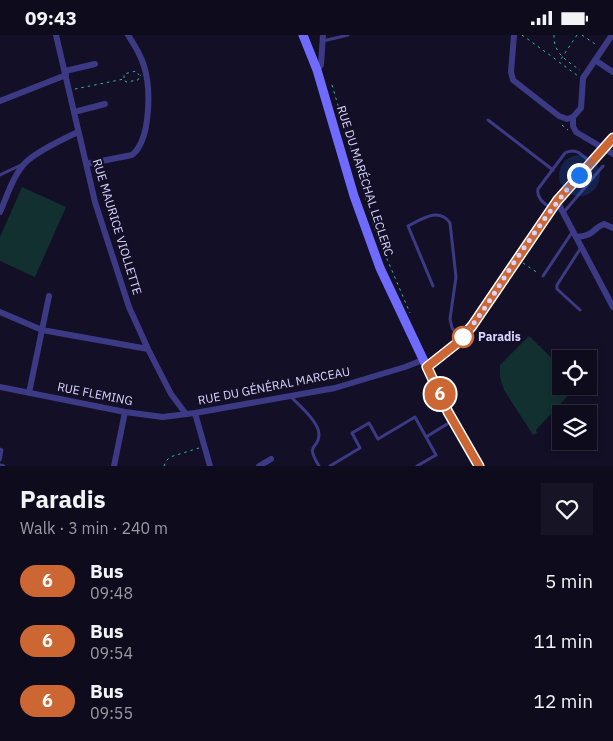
<!DOCTYPE html>
<meta charset="utf-8">
<style>
:root{--surface:#0e0b1c;--page:#171425;--text:#f1f3f6;--muted:#9b9ba3;--line:#2e2b3b}
body{margin:0;font-family:"IBM Plex Sans",sans-serif;background:var(--page);color:var(--text);height:100vh;display:flex;flex-direction:column;font-size:19px;white-space:nowrap}
*{box-sizing:border-box;margin:0}
p{font-size:16px;color:var(--muted)}
.icon{flex:none;width:28px;height:28px;fill:none;stroke:currentColor;stroke-width:2;stroke-linecap:round;stroke-linejoin:round}
.map{position:relative;height:431px;overflow:hidden}
.details{display:flex;flex-direction:column;background:var(--surface);flex:1}
.details>*{flex:none}
.badge{padding:0 10px;border-radius:16px;font-size:18px;line-height:32px}
.fabs{position:absolute;left:552px;top:315px;display:grid;gap:10px}
.fabs a{display:grid;place-items:center;width:45px;height:45px;border-radius:0px;background:var(--surface);box-shadow:0 2px 8px #0003,0 0 0 1px var(--line);font-size:25px}
.you{position:absolute;width:25px;height:25px;margin:-12px;border:4px solid #fff;border-radius:50%;background:#1a73e8;box-shadow:0 0 0 8px #1a73e833}
.map>.badge{position:absolute;translate:-50% -50%;box-shadow:0 0 0 2px #fff}
.round{display:grid;place-items:center;flex:none;width:52px;height:52px;border-radius:0px;background:var(--page)}
.headline{display:flex;align-items:center;justify-content:space-between;height:85px;padding:0 20px}
h1{font-size:24px;font-weight:800;line-height:38px}
ul{padding:0;list-style:none}
li{display:flex;align-items:center;gap:15px;height:60px;padding:0 20px}
li div{flex:1}
li b{display:block;font-size:19px}
li em{font-style:normal}
li .badge{min-width:55px;font-weight:700;text-align:center}
.status{display:flex;justify-content:space-between;align-items:center;height:35px;padding:0 25px;background:var(--surface);direction:ltr}
.status svg{height:14px;fill:currentColor}
.map>svg:first-child{display:block}
</style>
<div class="status"><b>09:43</b><svg viewBox="0 0 49 12"><path d="M0 12V9h3v3zM5 12V6h3v6zM10 12V3h3v9zM15 12V0h3v12zM26 1h20v11H26zM47 4h2v5h-2z"/></svg></div>
<div class="map">
<svg width="613" height="431" viewBox="0 0 613 431">
<rect width="100%" height="100%" fill="#130f26"/>
<path fill="#12302f" d="M22 152 66 172 35 242 0 226V202Z
M529 301 561 332V351H577L536 395 537 398 533 400 504 355 500 342V330Z"/>
<g fill="none" stroke-linecap="round" stroke-linejoin="round">
<path stroke="#2fb8b0" stroke-width="1" stroke-dasharray="2.5 4" stroke-linecap="butt" d="M522 0 558 26
M554 0C553 18 567 26 580 35
M577 0 559 27 578 41
M582 0 598 11
M124 43V39L136 36 139 40
M332 50 376 198 410 278
M75 54 124 44 126 47 138 45 139 41 141 40
M562 90 568 95
M523 228 538 238
M164 431 166 426 170 422 199 413"/>
<path stroke="#3d3a85" stroke-width="3" d="M323 6 348 0
M488 85 553 135
M0 140 21 130
M551 173C544 169 536 163 538 154L565 118C576 112 582 120 590 127
M564 177 603 131
M543 241 573 196
M433 251 408 191C422 184 439 172 450 188L456 242 450 284 452 293 460 303
M580 275 557 254V250L582 211
M290 361C298 369 319 387 319 399 319 416 304 406 319 431
M426 402 452 386
M0 414 2 415 0 425
M0 430 4 431
M330 431 360 413 352 398 369 388 378 404 415 382 436 420 417 431"/>
<path stroke="#3d3a85" stroke-width="6" d="M56 0 95 167 129 272 148 314 171 359 186 379
M514 0 511 37 513 45 559 81 567 84 573 82
M595 25 613 37
M317 35 321 30 323 0
M65 36 95 29
M0 66 66 40
M74 77 105 69
M573 82 581 73 583 43 612 0
M573 82V91L576 97 613 119
M86 129 132 120C151 105 151 53 144 31 141 21 134 9 128 0
M557 166 613 272
M0 177C7 161 13 141 25 128 36 117 63 104 78 97
M577 202C596 200 591 194 604 189L613 193
M0 277 42 295 148 314
M427 332 456 309 472 291 557 166 613 103
M0 352 125 377 163 382 195 378 335 353 405 332 423 325
M29 358 49 261
M195 378 210 431
M114 431 125 377
M259 431 271 424"/>
<path stroke="#6f6bff" stroke-width="9" d="M303 0 317 35 354 161 380 233 448 377 479 431"/>
</g>
<g fill="none" stroke-linecap="round" stroke-linejoin="round">
<g stroke="#fff" stroke-width="11">
<path id="line" d="M479 431 448 377 427 332 456 309 472 291 557 166 613 103"/>
</g>
<use href="#line" stroke="#c63" stroke-width="8"/>
<path stroke="#d9d4ff" stroke-width="5" stroke-dasharray="0 9" d="M463 302C484 277 499 250 517 223 537 194 557 166 579 140"/>
</g>
<circle fill="#fff" stroke="#c63" stroke-width="2.5" cx="463" cy="302" r="10"/>
<g text-anchor="middle" stroke-width="4.5" stroke-linejoin="round" paint-order="stroke">
<g font-size="12" fill="#d9d4ff" stroke="#130f26">
<text transform="translate(365 146) rotate(72)" y="4">RUE DU MARÉCHAL LECLERC</text>
<text transform="translate(117 192) rotate(73)" y="4">RUE MAURICE VIOLLETTE</text>
<text transform="translate(274 351) rotate(-11)" y="4">RUE DU GÉNÉRAL MARCEAU</text>
<text transform="translate(95 359) rotate(11)" y="4">RUE FLEMING</text>
</g>
<g font-size="12" font-weight="bold" fill="#d9d4ff" stroke="#130f26" text-anchor="start">
<text x="478" y="306">Paradis</text>
</g>
</g>
</svg>
<div class="fabs">
<a><svg class="icon" aria-label="locate" viewBox="0 0 24 24"><circle cx="12" cy="12" r="6"/><path d="M12 2v4M12 18v4M2 12h4M18 12h4"/></svg></a>
<a><svg class="icon" aria-label="layers" viewBox="0 0 24 24"><path d="M12 4l9 5-9 5-9-5zM3 14l9 5 9-5"/></svg></a>
</div>
<div class="you" style="left:579px;top:140px"></div>
<b class="badge" style="left:440px;top:359px;background:#c63;color:#fff">6</b>
</div>
<section class="details">
<div class="headline"><div><h1>Paradis</h1><p>Walk · 3 min · 240 m</p></div><a class="round"><svg class="icon" aria-label="heart" viewBox="0 0 24 24"><path d="M12 20l-8-8c-3-5 5-10 8-4 3-6 11-1 8 4z"/></svg></a></div>
<ul>
<li><span class="badge" style="background:#c63;color:#fff">6</span><div><b>Bus</b><p>09:48</p></div><em>5 min</em></li>
<li><span class="badge" style="background:#c63;color:#fff">6</span><div><b>Bus</b><p>09:54</p></div><em>11 min</em></li>
<li><span class="badge" style="background:#c63;color:#fff">6</span><div><b>Bus</b><p>09:55</p></div><em>12 min</em></li>
</ul>
</section>
